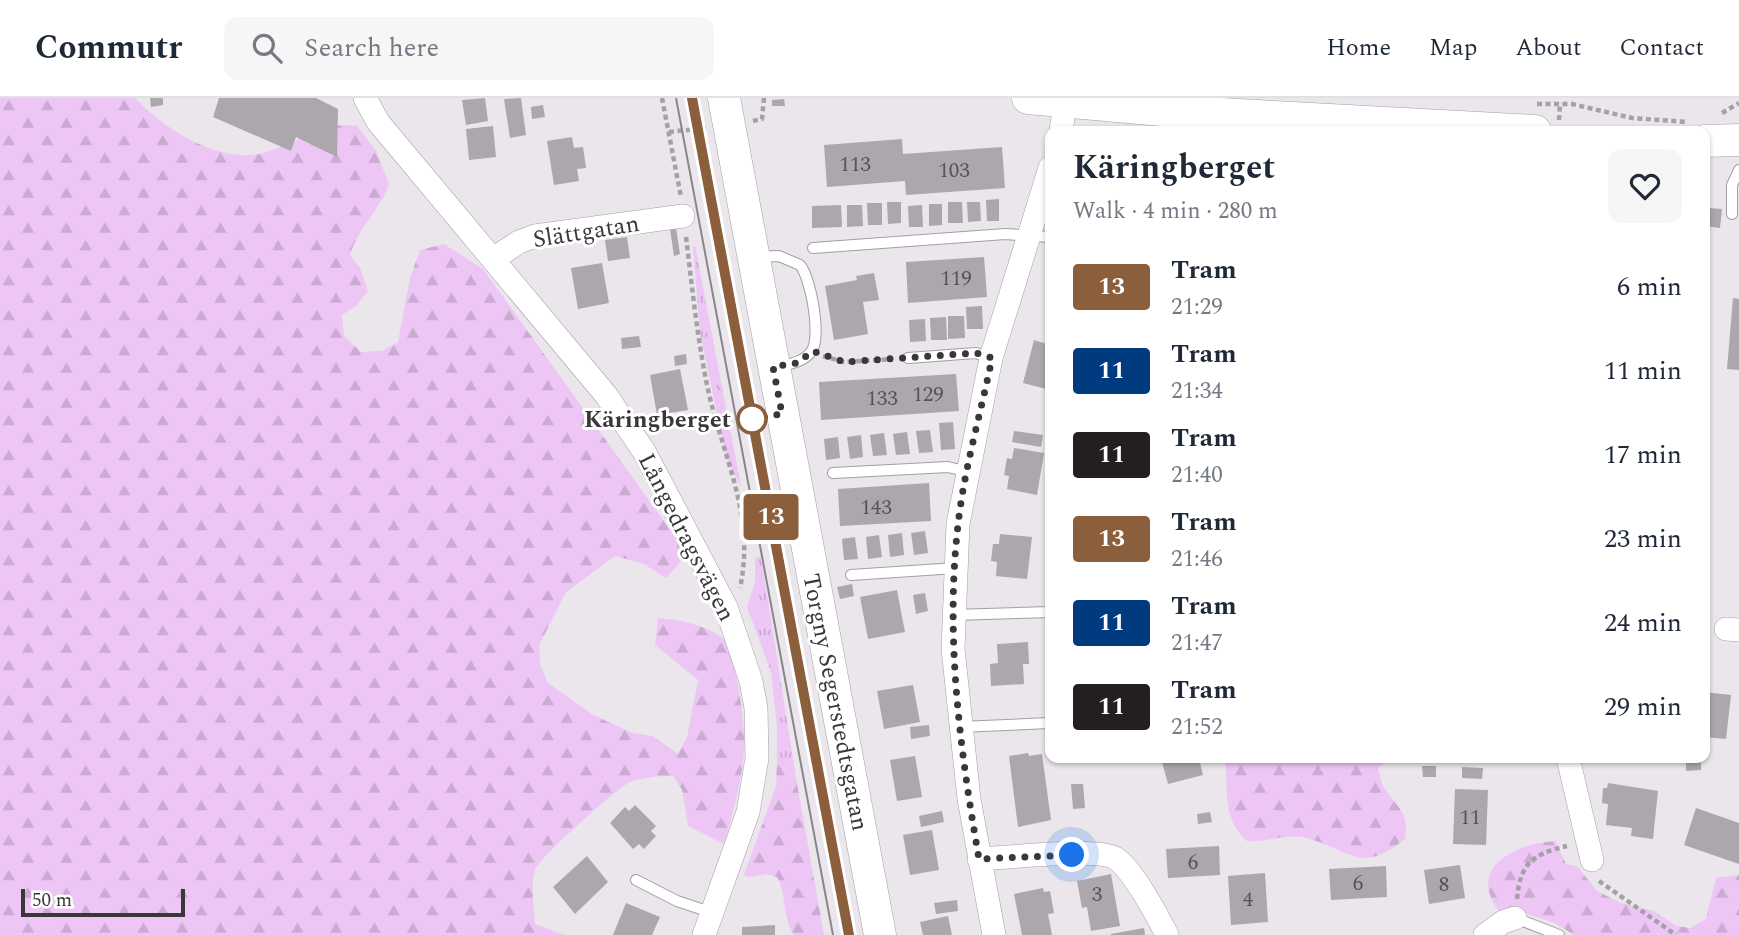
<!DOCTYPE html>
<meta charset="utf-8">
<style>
:root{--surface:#fff;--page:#f6f6f7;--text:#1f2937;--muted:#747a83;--line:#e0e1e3}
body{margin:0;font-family:Spectral,serif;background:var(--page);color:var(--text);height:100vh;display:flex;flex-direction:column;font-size:26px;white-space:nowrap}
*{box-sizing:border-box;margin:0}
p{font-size:23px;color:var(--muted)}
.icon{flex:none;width:38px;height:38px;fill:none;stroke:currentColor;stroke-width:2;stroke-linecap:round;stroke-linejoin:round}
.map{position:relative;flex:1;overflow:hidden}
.sheet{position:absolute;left:1045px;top:28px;width:665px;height:637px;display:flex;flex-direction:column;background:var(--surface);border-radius:14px;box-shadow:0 2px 5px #0004}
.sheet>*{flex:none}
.badge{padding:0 14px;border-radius:5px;font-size:24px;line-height:46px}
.scale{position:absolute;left:21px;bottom:18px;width:164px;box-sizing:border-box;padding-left:7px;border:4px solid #393739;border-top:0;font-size:19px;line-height:24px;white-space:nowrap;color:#393739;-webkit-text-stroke:5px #fff;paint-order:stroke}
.you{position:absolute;width:35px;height:35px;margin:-18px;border:5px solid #fff;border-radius:50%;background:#1a73e8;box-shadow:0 0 0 10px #1a73e833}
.map>.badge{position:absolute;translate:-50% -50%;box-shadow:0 0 0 4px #fff}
.round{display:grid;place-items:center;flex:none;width:74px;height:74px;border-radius:14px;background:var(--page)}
.overview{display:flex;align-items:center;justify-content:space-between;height:119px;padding:0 28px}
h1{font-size:33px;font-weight:700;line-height:52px}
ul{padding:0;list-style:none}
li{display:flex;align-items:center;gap:21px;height:84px;padding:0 28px}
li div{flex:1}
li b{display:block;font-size:26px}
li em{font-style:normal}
li .badge{min-width:77px;font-weight:700;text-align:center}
header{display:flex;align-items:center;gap:42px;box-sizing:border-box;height:98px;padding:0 35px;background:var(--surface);border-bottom:2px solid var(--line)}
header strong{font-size:33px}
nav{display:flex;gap:38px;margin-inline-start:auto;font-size:24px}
.search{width:490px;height:63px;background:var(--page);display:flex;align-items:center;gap:18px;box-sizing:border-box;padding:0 24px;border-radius:14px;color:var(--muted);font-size:26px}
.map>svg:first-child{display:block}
</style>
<header>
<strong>Commutr</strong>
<div class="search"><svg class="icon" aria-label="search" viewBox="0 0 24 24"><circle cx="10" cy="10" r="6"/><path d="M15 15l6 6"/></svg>Search here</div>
<nav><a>Home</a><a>Map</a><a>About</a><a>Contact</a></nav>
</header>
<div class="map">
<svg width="1739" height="837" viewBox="0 0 1739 837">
<defs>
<pattern id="grass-tufts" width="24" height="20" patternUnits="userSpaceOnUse" patternTransform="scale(1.75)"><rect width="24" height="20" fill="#edc6f5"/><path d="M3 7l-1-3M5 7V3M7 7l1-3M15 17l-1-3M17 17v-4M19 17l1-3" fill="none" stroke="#ccabd3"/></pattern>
<pattern id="forest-firs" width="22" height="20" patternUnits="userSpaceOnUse" patternTransform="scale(1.75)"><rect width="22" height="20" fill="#edc6f5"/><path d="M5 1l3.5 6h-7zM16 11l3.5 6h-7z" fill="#ccabd3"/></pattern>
</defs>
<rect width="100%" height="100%" fill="#eae6eb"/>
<path fill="url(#grass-tufts)" d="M695 147 741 389 726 359 700 234 693 149Z
M761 459 796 680 777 664V628L771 574 747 509 755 484V460Z"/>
<path fill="url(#forest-firs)" d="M0 0H135C163 30 216 64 259 56 293 49 323 21 357 28L376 53 389 86C380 112 358 130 350 157L360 170 368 193 357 207 342 217 344 238 361 254 382 253 398 244 410 180 420 152 444 146 483 171 679 444 682 462 666 480 644 466 615 458 566 494 539 547 540 566 548 585 593 617 633 635 653 638 678 656 687 639 698 582 655 547 658 520C684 522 709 528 730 545 736 580 746 618 744 654 741 686 733 715 724 746L688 728 682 692 673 678C658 678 644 679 630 684 617 690 539 760 535 772 530 789 534 809 535 826L564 837H0Z
M1225 660H1390L1378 670C1380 677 1381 686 1385 691 1398 711 1409 713 1405 741 1361 777 1351 752 1306 740 1285 735 1267 745 1247 743 1221 720 1229 691 1225 660Z
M777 664 796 680 824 837H794C782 819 787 796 777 779L767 776 748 779 744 777 776 688Z
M1555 743 1566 766 1577 768 1597 793 1621 805 1654 813 1676 828 1690 830 1706 821 1716 780 1739 777V837H1574C1550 820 1528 815 1499 813 1465 769 1518 745 1555 743Z"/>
<path fill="#aba7ac" d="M150 0H163V7L151 9Z
M219 0H316L338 11 337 59 296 39 291 53 213 19Z
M485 0 488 23 466 27 462 2Z
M521 0 526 37 510 40 504 1Z
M784 1 785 8H772V2Z
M543 7 545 19 532 21 531 9Z
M493 28 496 59 469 62 466 31Z
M572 39 574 50 583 49 586 70 577 71 579 83 554 87 547 43Z
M902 41 903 56 1002 49 1005 90 906 97 905 83 827 89 824 47Z
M999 101V123H987L986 102Z
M887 104H901V125L888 126Z
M948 104H962L963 125H948Z
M967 104H980L981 123 968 124Z
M867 105H882V127H868Z
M929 106H942V127L929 128Z
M841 107 842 129 812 130V108Z
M847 107H862L863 128 847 129Z
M922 107 923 129H909L908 108Z
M1708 110 1722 111 1720 130 1705 128Z
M676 130 680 156 674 158 670 131Z
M627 139 630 160 608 163 605 142Z
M984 159 987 199 908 205 906 164Z
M602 165 609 205 578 211 571 170Z
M874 175 879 202 863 204 868 236 834 242 825 188 857 182 856 178Z
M1733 200 1739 201V272L1727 271Z
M982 208 983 231H967L966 209Z
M948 218H964L965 240 948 241Z
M946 219 947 242H931L930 220Z
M925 221 926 243 910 244 909 222Z
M639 238 641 249 622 251 621 240Z
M1034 242 1050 247V292L1023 285Z
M686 256 687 266 675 268 674 258Z
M680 271 688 312 657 317 650 277Z
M956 276 959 313 821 322 819 284Z
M953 324 955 351 941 352 939 325Z
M930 332 933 354 919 355 916 333Z
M1014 333 1043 337 1041 349 1012 344Z
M907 334 910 356 896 357 893 336Z
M884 335 887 357 873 358 870 337Z
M861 337 863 359 850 361 847 339Z
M838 339 840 360 826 362 824 341Z
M1014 350 1044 355 1037 397 1007 391 1009 378 1004 377 1007 360 1012 361Z
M929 385 931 423 840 428 838 391Z
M925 433 928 455 914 457 911 435Z
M902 435 904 457 890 459 888 437Z
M1000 436 1032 439 1027 481 996 478 997 464 991 463 993 446H999Z
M879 437 882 459 868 461 866 439Z
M855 439 858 461 844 462 842 441Z
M852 486 854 498 840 501 837 489Z
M897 492 905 534 868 541 860 499Z
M925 495 928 513 916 516 913 497Z
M1028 544 1029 566H1023L1024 586 991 588 990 566 998 565 997 546Z
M913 587 920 624 884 631 877 593Z
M1704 594 1731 597 1726 641 1704 639Z
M929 627 930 638 911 641 910 629Z
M1028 655 1029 658 1042 656 1051 722 1018 729 1009 658Z
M915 658 922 699 897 703 890 662Z
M1161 660H1199L1203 677 1168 686Z
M1701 663V672L1686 673V664Z
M1422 668H1436V679H1423Z
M1462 669 1483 670 1482 681 1462 680Z
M1608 685 1658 693 1653 741 1631 738 1632 730 1606 727 1608 706 1602 705 1603 690H1607Z
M1071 686H1083L1085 710 1073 711Z
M1455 691 1488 692 1486 747 1453 746Z
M635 707 656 728 651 733 656 738 644 751 639 746 633 751 610 725 625 709 629 713Z
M1696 710 1739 725V766L1684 747Z
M942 713 944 724 921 729 919 718Z
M1210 714 1212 724 1198 726 1197 716Z
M932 732 939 772 910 777 903 737Z
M1219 748 1220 777 1168 780 1166 751Z
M587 758 608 784 575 816 553 789Z
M1460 767 1465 800 1429 806 1424 772Z
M1386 768 1387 799 1331 802 1329 771Z
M1265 775 1268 824 1231 827 1228 778Z
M1111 776 1120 828 1091 833 1087 809 1082 810 1077 783Z
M1043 790 1044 794 1050 793 1054 815 1048 816 1052 837H1022L1014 796Z
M957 802 958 813 936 816 934 805Z
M626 805 660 819 652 837H613Z
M948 818 952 837H923L920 824Z
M775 827V837H742V829Z
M1144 830 1145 837H1111V836Z"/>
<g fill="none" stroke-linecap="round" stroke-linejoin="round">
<g stroke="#a39fa4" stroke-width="12">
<path id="lane" d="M1732 116V87L1739 72
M813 150 1005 136 1050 139
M756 159 779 158 800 167C811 180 822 240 811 254 802 265 789 266 776 269
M908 260 976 255 991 260
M833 375 948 369 968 374
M851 477 956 470
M953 517 1050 514
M960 629 1050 625
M636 782 677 803 713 815
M1515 820 1559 837"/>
</g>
<g stroke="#a39fa4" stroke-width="24">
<path id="street" d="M365 0 378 24 606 297 645 355 726 509 751 583 756 610 757 660 748 714 704 837
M1061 33 1066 0
M493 161 519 144 535 138 683 118
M1726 531 1739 532
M1568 660 1592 762
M979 761C1007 760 1095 749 1115 760 1132 770 1158 819 1167 837
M994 837 969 701 953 551 958 426 991 260 1050 70
M1485 837 1503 824 1515 820"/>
</g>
<g stroke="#a39fa4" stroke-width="33">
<path id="secondary" d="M724 0 880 837
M1028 0 1184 14 1535 33
M1704 43 1739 42"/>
</g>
<path stroke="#a4a0a4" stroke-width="4.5" stroke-dasharray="5 3.5" stroke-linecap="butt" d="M662 0 681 99
M1537 6H1572L1632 20 1687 24
M1722 15 1739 5
M1559 22 1560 5
M753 23 762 21 764 0
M669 34 706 30
M686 139C692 188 697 238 707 287 722 358 756 416 740 490
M823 258 844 264 893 261
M1599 783 1676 837
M1517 801C1520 766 1532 756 1567 748"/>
<use href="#lane" stroke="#fff" stroke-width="10"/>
<use href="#street" stroke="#fff" stroke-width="23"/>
<use href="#secondary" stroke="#fff" stroke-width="32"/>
<path stroke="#898689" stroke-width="2" d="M676 0 833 837
M693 0 849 837"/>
</g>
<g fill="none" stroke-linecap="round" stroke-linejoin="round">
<g stroke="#fff" stroke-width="16">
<path id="line" d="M692 0 849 837"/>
</g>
<use href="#line" stroke="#8b5e3c" stroke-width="10"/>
<path stroke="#393739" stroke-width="7" stroke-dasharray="0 12.6" d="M752 321 782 316 773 269 797 265 813 253 844 264 976 255 992 260C981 315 964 371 958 427 945 538 960 652 979 761L1072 757"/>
</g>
<circle fill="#fff" stroke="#8b5e3c" stroke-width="3.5" cx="752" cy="321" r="14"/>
<g text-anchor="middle" stroke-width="6" stroke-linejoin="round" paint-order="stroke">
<g font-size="21" fill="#565356">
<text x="855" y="73">113</text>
<text x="954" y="79">103</text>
<text x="956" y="187">119</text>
<text x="928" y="303">129</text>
<text x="882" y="307">133</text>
<text x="876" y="416">143</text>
<text x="1470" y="726">11</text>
<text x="1193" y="771">6</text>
<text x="1358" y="792">6</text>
<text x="1444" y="793">8</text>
<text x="1097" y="803">3</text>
<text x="1248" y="808">4</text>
</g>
<g font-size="24" fill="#393739" stroke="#fff">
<text transform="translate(586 133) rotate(-9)" y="8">Slättgatan</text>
<text transform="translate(687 439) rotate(63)" y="8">Långedragsvägen</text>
<text transform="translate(836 604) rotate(79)" y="8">Torgny Segerstedtsgatan</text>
</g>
<g font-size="24" font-weight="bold" fill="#393739" stroke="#fff" text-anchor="end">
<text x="731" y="329">Käringberget</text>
</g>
</g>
</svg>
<div class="scale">50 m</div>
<div class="you" style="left:1072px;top:757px"></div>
<b class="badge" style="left:771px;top:419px;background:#8b5e3c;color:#fff">13</b>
<section class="sheet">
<div class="overview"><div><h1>Käringberget</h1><p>Walk · 4 min · 280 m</p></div><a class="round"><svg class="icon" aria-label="heart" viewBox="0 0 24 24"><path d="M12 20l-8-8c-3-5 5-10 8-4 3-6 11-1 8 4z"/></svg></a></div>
<ul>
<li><span class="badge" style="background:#8b5e3c;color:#fff">13</span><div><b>Tram</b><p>21:29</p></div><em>6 min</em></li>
<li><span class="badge" style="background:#003b80;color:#fff">11</span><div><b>Tram</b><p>21:34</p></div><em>11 min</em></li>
<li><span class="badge" style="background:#231f20;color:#fff">11</span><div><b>Tram</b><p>21:40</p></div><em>17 min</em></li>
<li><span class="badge" style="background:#8b5e3c;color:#fff">13</span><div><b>Tram</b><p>21:46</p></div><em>23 min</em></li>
<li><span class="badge" style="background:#003b80;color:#fff">11</span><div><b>Tram</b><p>21:47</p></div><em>24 min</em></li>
<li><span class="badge" style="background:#231f20;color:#fff">11</span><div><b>Tram</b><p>21:52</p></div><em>29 min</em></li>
</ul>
</section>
</div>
